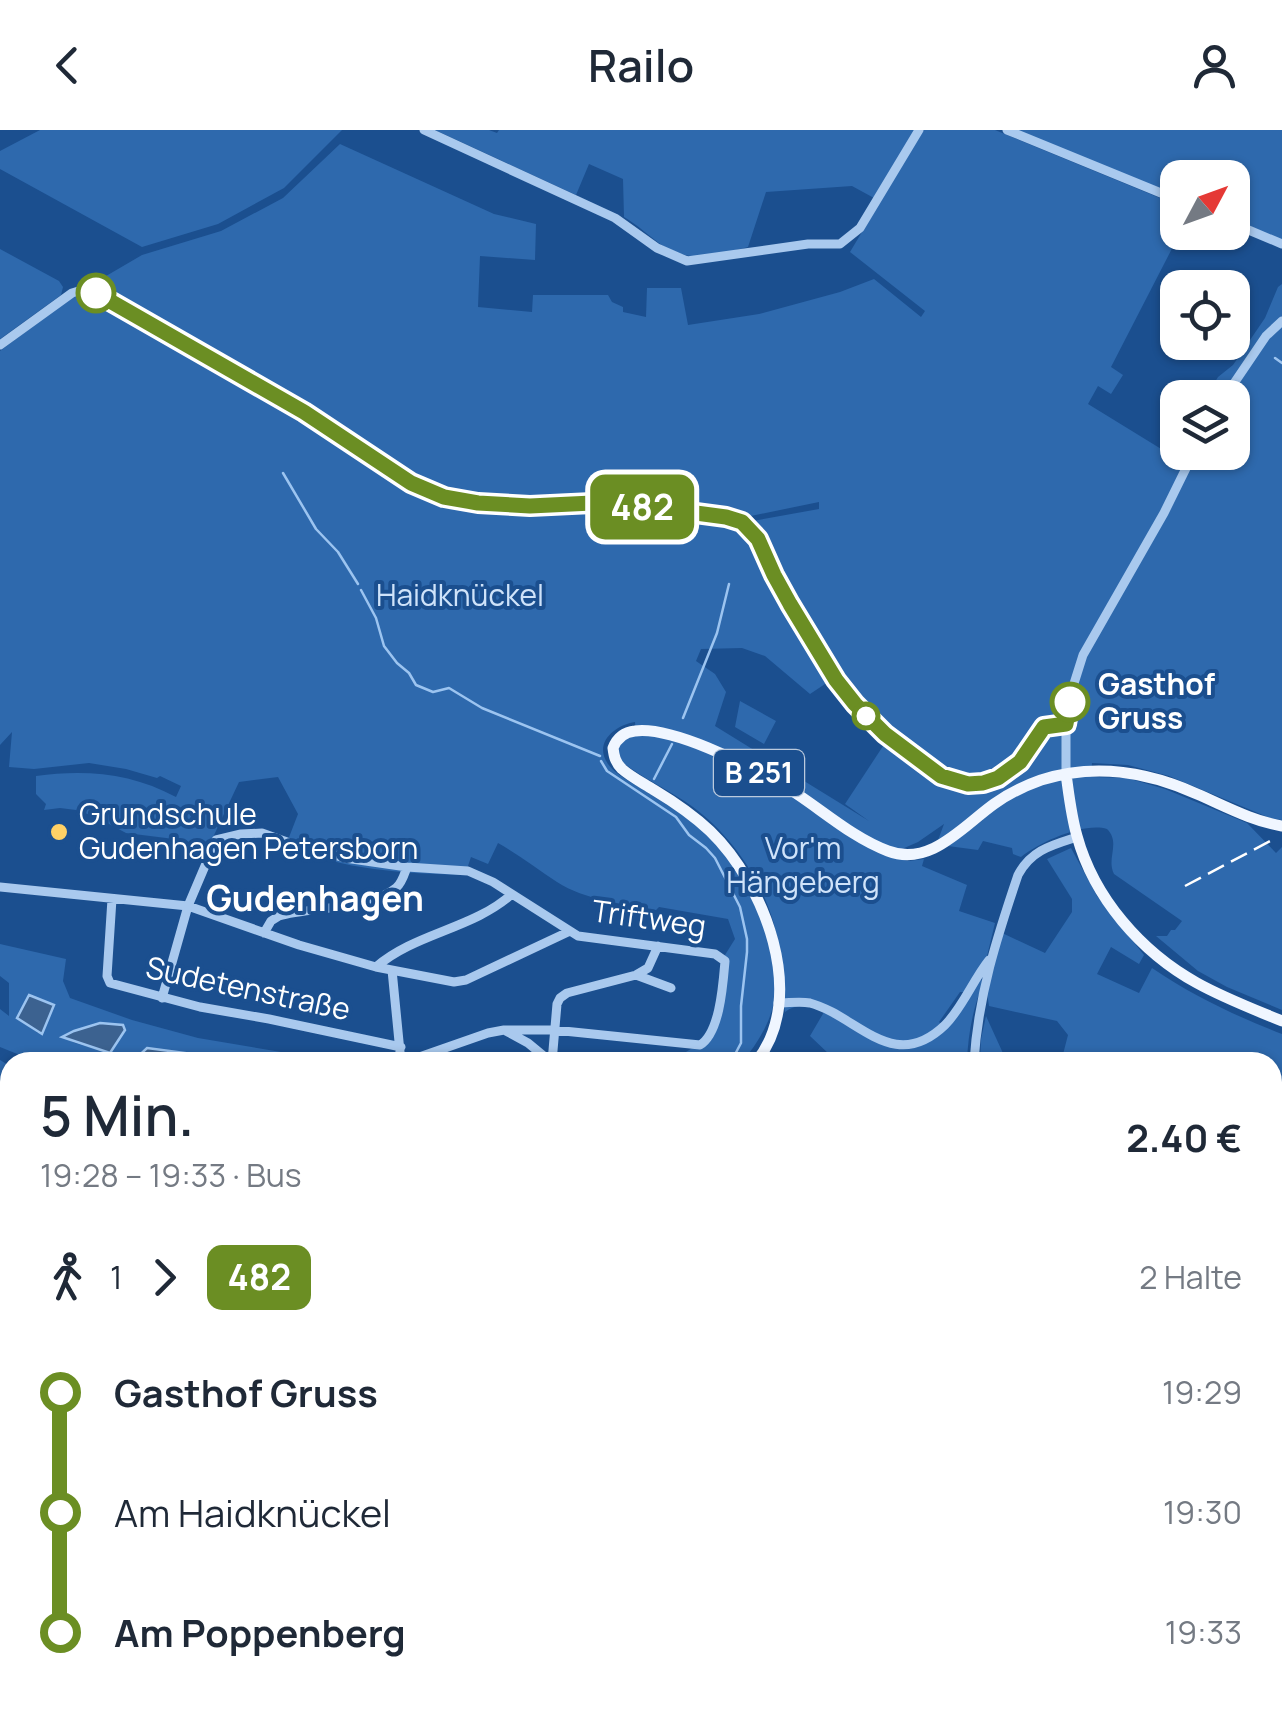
<!DOCTYPE html>
<html lang="de">
<meta charset="utf-8">
<style>
:root{--surface:#fff;--page:#f6f6f7;--text:#1f2937;--muted:#747a83}
body{margin:0;font-family:Manrope,sans-serif;background:var(--page);color:var(--text);height:100vh;display:flex;flex-direction:column;font-size:38px;white-space:nowrap}
*{box-sizing:border-box;margin:0}
p{font-size:32px;color:var(--muted)}
.icon{flex:none;width:55px;height:55px;fill:none;stroke:currentColor;stroke-width:2;stroke-linecap:round;stroke-linejoin:round}
.map{position:relative;flex:1;overflow:hidden}
.side{position:absolute;left:0px;top:922px;width:1282px;height:662px;display:flex;flex-direction:column;background:var(--surface);border-radius:30px 30px 0 0;box-shadow:0 2px 8px #0004}
.side>*{flex:none}
.badge{padding:0 20px;border-radius:15px;font-size:35px;line-height:65px}
.needle{width:65px;rotate:49deg}
.fabs{position:absolute;left:1160px;top:30px;display:grid;gap:20px}
.fabs a{display:grid;place-items:center;width:90px;height:90px;border-radius:20px;background:var(--surface);box-shadow:0 2px 8px #0004;font-size:50px}
.map>.badge{position:absolute;translate:-50% -50%;box-shadow:0 0 0 5px #fff}
.legs{display:flex;align-items:center;gap:15px;height:110px;padding:0 40px;font-size:32px}
.legs p{margin-inline-start:auto}
.overview{display:flex;align-items:center;justify-content:space-between;height:170px;padding:0 40px}
h1{font-size:55px;font-weight:600;line-height:75px}
ul{padding:0 40px;list-style:none}
li{display:flex;align-items:center;gap:35px;height:120px;font-size:38px}
li i{display:grid;place-items:center;width:15px;height:100%;margin:0 12px;background:currentColor}
li i::after{content:'';width:25px;height:25px;margin:-12px;border:8px solid;border-radius:50%;background:var(--surface)}
li p{margin-inline-start:auto}
li:first-child i{background:linear-gradient(#0000 50%,currentColor 0)}
li:last-child i{background:linear-gradient(currentColor 50%,#0000 0)}
header{display:flex;justify-content:space-between;align-items:center;height:130px;padding:0 40px;background:var(--surface);font-size:45px;font-weight:600}
.map>svg:first-child{display:block}
</style>
<header><svg class="icon" aria-label="back" viewBox="0 0 24 24"><path d="M15 5l-7 7 7 7"/></svg>Railo<svg class="icon" aria-label="person" viewBox="0 0 24 24"><circle cx="12" cy="8" r="4"/><path d="M4 21q1-7 8-7t8 7"/></svg></header>
<div class="map">
<svg width="1282" height="1584" viewBox="0 0 1282 1584">
<rect width="100%" height="100%" fill="#1b4f8f"/>
<path fill="#2e69ad" fill-rule="evenodd" d="M40 0H342L284 58 218 94 142 117 0 39V21Z
M435 0H489L497 3 499 0H915L874 68 852 56 766 62 748 117C720 124 689 134 663 116 650 107 638 95 624 87L623 49 589 34 576 65Z
M923 0H995L1177 75 1178 102 1180 103 1111 237 1123 245 1111 264 1098 256 1088 274 1171 325 1177 315 1178 322H1232V268L1206 267 1218 247 1233 235 1265 188 1278 157 1282 154V690L1270 688 1169 646 1128 635 1092 633 1091 647 1127 648 1165 659 1247 693 1276 723 1282 717V880L1227 857 1198 841 1156 806H1167L1171 800H1175L1182 791 1114 744C1106 728 1121 713 1107 699 1084 692 1040 712 1021 727L1013 724 1012 718 983 711 978 720 948 716 983 690 982 678 937 713 944 694 918 712 886 726 909 731 924 729 922 736 967 755 959 781 995 793 987 826 964 862H960L939 892 941 894 980 850 984 851C973 877 968 904 967 932H823L830 925 810 906 824 882C811 876 797 872 785 882 781 859 782 835 778 812 769 760 735 708 693 677 670 660 643 649 621 631L618 623 619 613 636 604 635 592C615 595 593 613 608 634 615 644 629 651 639 657 661 671 683 684 702 700 743 734 779 811 775 864 773 889 758 913 742 932H670L705 910 712 898 725 825 735 809 728 789 659 777 656 780C624 774 585 770 557 752 537 739 519 725 498 713L488 734 471 727 465 745C403 743 344 741 286 715L298 684 278 647 239 652 207 720 174 709 126 703 96 687 76 680 60 678 44 680 46 674 36 664V646C85 639 132 643 176 667L181 656 160 646 157 648 126 639 89 633 34 639 9 637 12 602 0 615V221L73 166 88 164 97 169 225 243 227 239 242 248 411 355 518 379 544 380 552 382 604 381 724 391 741 397 751 406 786 476 828 552 810 564 765 526 742 518 701 519 696 531 715 544 726 562 715 596 869 691 845 674 887 610C912 629 946 665 979 657 993 654 1004 646 1016 639L1009 628 989 643 966 649 941 642 876 593 846 557 773 440 758 407 753 391 819 379V372L746 387 639 371 508 368 454 364 421 352 298 274 89 156 142 125 221 101 283 68 340 14 494 84 536 94 535 130 480 126 478 177 532 182 533 165H608L612 172 623 177V182L646 187 647 158H681L688 195 759 184 840 162 874 149 921 187 925 181 850 122Z
M1014 0H1282V110L1233 89 1232 48H1178L1177 67Z
M0 119 59 151 63 157 61 165 0 209Z
M740 571 776 591 764 614 735 597Z
M1071 718 1097 766 1144 825 1139 834 1111 817 1097 844 1139 863 1152 838C1193 866 1236 886 1282 904V1490L1272 1488V932H1061L1068 905 1057 891 989 876 987 863 1000 802 1045 823 1072 782V769L1047 729Z
M0 814 66 829 63 851 70 868 132 890 198 908 341 932H198L199 925 147 918 132 932H37L0 917V879L9 886V853L0 846ZM29 865 54 875 44 901 38 903 20 890ZM100 893 124 899 109 923 75 913 63 907 74 901Z
M986 886 1007 932H980L981 909Z
M0 930 10 936V1075L5 1073 0 1083Z
M0 1166 10 1170V1398L0 1399Z
M0 1408H10V1575H601L612 1584H0Z
M758 1575H929L932 1584H760Z
M941 1575H1264L1267 1584H955Z"/>
<path fill="#3c6290" stroke="#9cc4f0" stroke-width="2.5" d="M29 865 54 875 42 904 17 888Z
M100 893 123 895 125 900 110 923 62 907 74 901Z
M147 918 200 925 198 932H132Z"/>
<g fill="none" stroke-linecap="round" stroke-linejoin="round">
<path stroke="#9cc4f0" stroke-width="2.5" d="M1275 228 1282 233
M283 343 316 399 338 422 358 454
M361 460 376 488 384 516 397 533 409 543 416 555 433 562 449 558 482 578 600 626
M683 588 717 503 729 454
M601 631 607 641 676 687 689 705 706 718 715 728 740 777 747 809V822L741 876V913L731 932
M654 649 672 614
M771 932 774 928
M827 1575 841 1584
M1281 1584 1282 1583"/>
<path stroke="#a9c9ee" stroke-width="9" d="M424 0 615 88 657 118 687 131 808 114H840L860 98 919 0
M1007 0 1178 70
M1232 93 1282 114
M0 215 72 163 85 159 263 257 304 282 411 353 433 364 460 370 506 376 613 373 736 389 747 397 758 409 778 455 845 562 877 598 933 641 961 653 976 654 992 650 1016 636 1041 599 1050 595H1066
M1224 268 1266 206 1282 191
M1066 644V595L1071 563 1083 525 1164 383 1194 322
M0 757 188 776 299 815 376 837 454 852 466 850 568 802
M112 769 107 846 110 853 200 877 269 889 401 917
M264 803 271 791 279 786C310 777 372 779 396 758 402 753 404 745 407 737
M376 837C415 803 473 799 512 764
M392 840 401 932
M636 845 671 858
M162 868 188 776 216 710 241 704 262 703 301 717 345 728 407 737 468 741 493 752 578 806 715 824 725 831C723 854 720 903 700 915L554 900H504L488 903 405 932
M778 873C789 873 800 871 810 873 858 886 893 945 945 895 963 877 973 850 989 830
M506 901 528 913 551 932
M552 932 557 874 560 868 567 863 636 845 648 838 658 816
M974 932C978 866 997 807 1018 745 1031 720 1052 715 1077 707
M695 1575 705 1584
M941 1575 945 1584
M947 1575 956 1584"/>
<path stroke="#f0f6ff" stroke-width="11" d="M1066 644C1069 665 1071 685 1077 706 1094 768 1141 822 1197 853 1224 868 1253 879 1282 891
M756 932C809 867 764 753 710 701 693 685 674 672 654 660 643 653 631 647 622 639 615 632 614 626 613 618 617 608 624 602 635 601 671 596 746 634 778 652 815 673 848 706 888 721 930 737 962 697 994 674 1008 664 1024 656 1041 650 1095 633 1146 641 1197 664 1225 676 1252 691 1282 696
M0 1403 10 1402
M753 1575 755 1584"/>
<path stroke="#fff" stroke-width="2.5" stroke-dasharray="18 8" stroke-linecap="butt" d="M1185 756 1274 709
M0 1383 10 1382"/>
</g>
<g fill="none" stroke-linecap="round" stroke-linejoin="round">
<g stroke="#fff" stroke-width="22">
<path id="line-1" d="M96 163 304 282 411 353 444 367 478 373 530 376 613 372 726 387 742 392 758 409 774 445 790 474 836 550 855 574 885 604 941 646 968 654 983 653 998 648 1020 632 1044 597 1066 594 1070 572"/>
</g>
<use href="#line-1" stroke="#6b8e23" stroke-width="15"/>
</g>
<g fill="#fff" stroke="#6b8e23" stroke-width="5">
<circle cx="96" cy="163" r="18"/>
<circle cx="1070" cy="572" r="18"/>
<circle cx="866" cy="586" r="12"/>
</g>
<circle fill="#ffd166" stroke="#1b4f8f" stroke-width="4" cx="59" cy="702" r="10"/>
<g text-anchor="middle" stroke-width="8" stroke-linejoin="round" paint-order="stroke">
<rect fill="#1b4f8f" stroke="#bbcadd" stroke-width="2.5" x="714" y="620" width="90" height="46" rx="8"/>
<g font-size="28" font-weight="bold" fill="#fff">
<text x="759" y="653">B 251</text>
</g>
<g font-size="30" fill="#cfe3fa" stroke="#1b4f8f">
<text x="460" y="476">Haidknückel</text>
<text x="803" y="729">Vor'm<tspan x="803" dy="34">Hängeberg</tspan></text>
</g>
<g font-size="30" font-weight="bold" fill="#fff" stroke="#1b4f8f" text-anchor="start">
<text x="1098" y="565">Gasthof<tspan x="1098" dy="34">Gruss</tspan></text>
</g>
<g font-size="30" fill="#fff" stroke="#1b4f8f" text-anchor="start">
<text x="79" y="695">Grundschule<tspan x="79" dy="34">Gudenhagen Petersborn</tspan></text>
</g>
<g font-size="30" fill="#fff" stroke="#1b4f8f">
<text transform="translate(649 789) rotate(8)" y="10">Triftweg</text>
<text transform="translate(248 859) rotate(12)" y="10">Sudetenstraße</text>
</g>
<g font-size="35" font-weight="bold" fill="#fff" stroke="#1b4f8f">
<text x="315" y="781">Gudenhagen</text>
</g>
</g>
</svg>
<div class="fabs">
<a><svg class="needle" viewBox="-14 -14 28 28"><path d="M0-13l5 13h-10z" fill="#e53935"/><path d="M0 13l5-13h-10z" fill="#747a83"/></svg></a>
<a><svg class="icon" aria-label="locate" viewBox="0 0 24 24"><circle cx="12" cy="12" r="6"/><path d="M12 2v4M12 18v4M2 12h4M18 12h4"/></svg></a>
<a><svg class="icon" aria-label="layers" viewBox="0 0 24 24"><path d="M12 4l9 5-9 5-9-5zM3 14l9 5 9-5"/></svg></a>
</div>
<b class="badge" style="left:642px;top:377px;background:#6b8e23;color:#fff">482</b>
<section class="side">
<div class="overview"><div><h1>5 Min.</h1><p>19:28 – 19:33 · Bus</p></div><b>2.40 €</b></div>
<div class="legs"><svg class="icon" aria-label="walk" viewBox="0 0 24 24"><circle cx="13" cy="4" r="2"/><path d="M13 8l-2 6 4 7M11 14l-3 7M7 12l3-4h3l4 4"/></svg>1<svg class="icon" aria-label="forward" viewBox="0 0 24 24"><path d="M9 5l7 7-7 7"/></svg><b class="badge" style="background:#6b8e23;color:#fff">482</b><p>2 Halte</p></div>
<ul>
<li><i style="color:#6b8e23"></i><b>Gasthof Gruss</b><p>19:29</p></li>
<li><i style="color:#6b8e23"></i><span>Am Haidknückel</span><p>19:30</p></li>
<li><i style="color:#6b8e23"></i><b>Am Poppenberg</b><p>19:33</p></li>
</ul>
</section>
</div>
